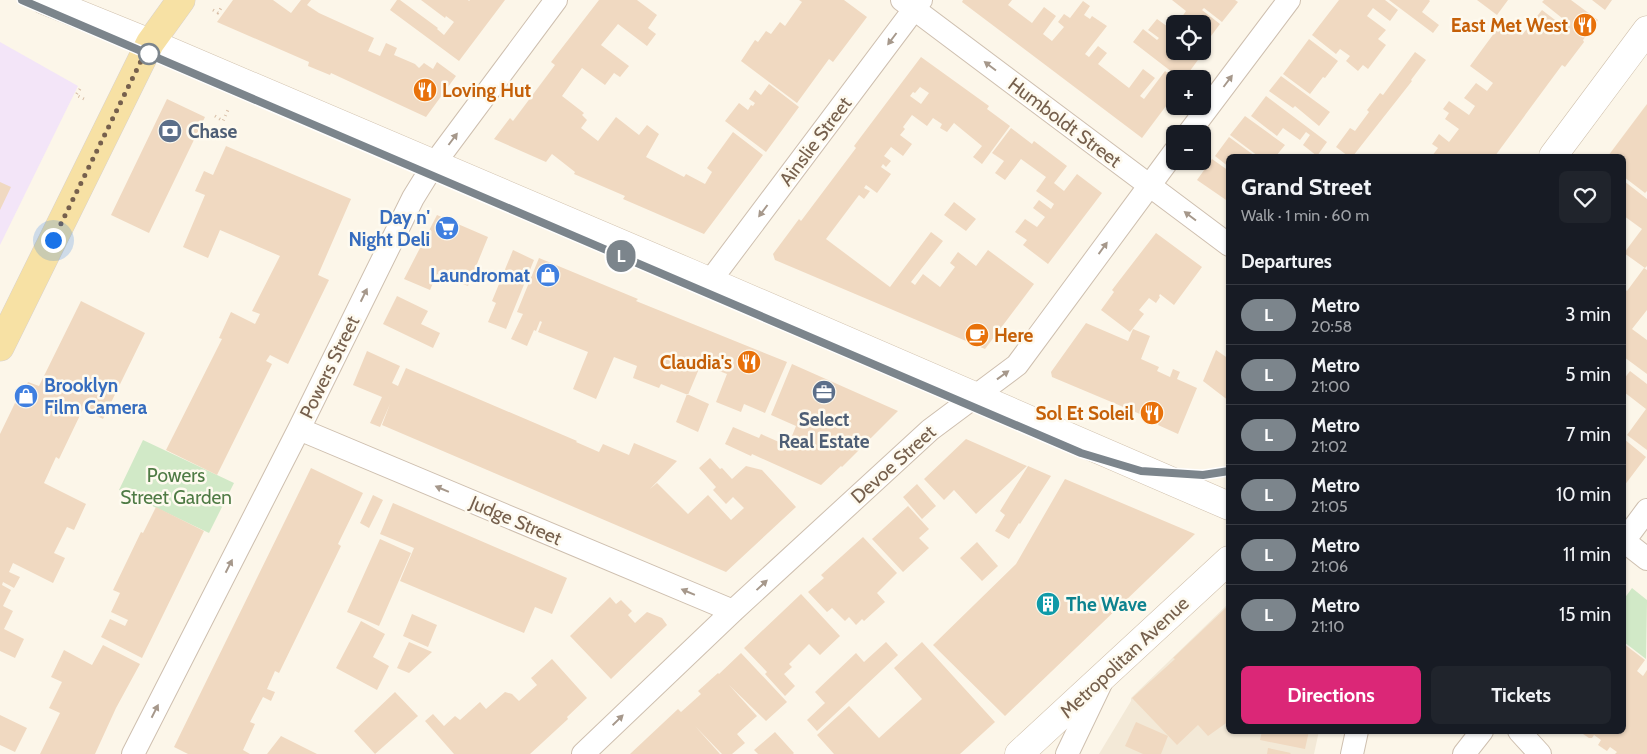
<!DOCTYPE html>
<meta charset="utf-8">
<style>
:root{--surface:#171b24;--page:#20242c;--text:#f1f3f6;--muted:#9ea1a6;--line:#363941;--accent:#db2777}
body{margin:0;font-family:Cabin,sans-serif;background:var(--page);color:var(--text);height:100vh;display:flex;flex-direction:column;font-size:19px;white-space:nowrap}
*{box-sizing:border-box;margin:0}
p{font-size:16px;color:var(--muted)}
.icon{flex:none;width:28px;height:28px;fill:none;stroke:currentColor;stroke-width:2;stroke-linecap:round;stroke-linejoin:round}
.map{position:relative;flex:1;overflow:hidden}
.drawer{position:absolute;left:1226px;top:154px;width:400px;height:580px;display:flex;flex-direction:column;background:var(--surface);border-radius:8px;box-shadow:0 1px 4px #0004}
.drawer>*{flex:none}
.badge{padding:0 10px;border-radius:16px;font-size:18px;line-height:32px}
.buttons{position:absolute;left:1166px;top:15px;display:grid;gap:10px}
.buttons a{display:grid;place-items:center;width:45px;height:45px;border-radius:8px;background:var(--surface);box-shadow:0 1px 4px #0004;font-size:25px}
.you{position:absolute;width:25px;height:25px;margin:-12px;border:4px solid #fff;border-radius:50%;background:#1a73e8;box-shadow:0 0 0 8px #1a73e833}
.map>.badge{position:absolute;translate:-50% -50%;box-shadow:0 0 0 2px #fff}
h2{padding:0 15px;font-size:19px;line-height:45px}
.round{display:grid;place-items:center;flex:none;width:52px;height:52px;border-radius:8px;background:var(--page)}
.overview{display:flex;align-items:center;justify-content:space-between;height:85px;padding:0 15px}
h1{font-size:24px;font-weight:700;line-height:38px}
.cta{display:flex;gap:10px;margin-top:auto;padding:10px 15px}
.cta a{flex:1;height:58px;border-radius:8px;background:var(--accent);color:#fff;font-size:20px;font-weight:700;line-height:58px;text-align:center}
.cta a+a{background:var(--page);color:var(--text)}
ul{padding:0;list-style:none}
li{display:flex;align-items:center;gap:15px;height:60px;padding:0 15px;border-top:1px solid var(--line)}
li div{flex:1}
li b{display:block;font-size:19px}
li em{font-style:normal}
li .badge{min-width:55px;font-weight:700;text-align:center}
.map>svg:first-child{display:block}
</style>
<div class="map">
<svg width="1647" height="754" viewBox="0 0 1647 754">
<rect width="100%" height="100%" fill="#fcf6e9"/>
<path fill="#f3e9d7" d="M1229 603V731H1319L1314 754H1099L1131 701V698Z"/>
<path fill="#f3e5f8" d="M0 42 78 86 0 245Z"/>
<path fill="#d1e9c7" d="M143 440 234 483 209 533 119 490Z
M1632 588 1647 600 1646 659 1624 642V599Z"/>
<path fill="#f0d9c1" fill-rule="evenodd" d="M233 0H273L291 13 301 0H311L307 5 319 13 374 38 368 51 380 56 386 43 397 48 394 55 415 64 419 68 424 63 433 69 437 62 456 76 426 117 331 73 330 75 308 66 309 62 217 22Z
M397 0H400L438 28 437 29 444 35 454 22 446 16 445 18 421 0H468L469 1 470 0H505L459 61 390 10Z
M599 0H637L657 15 648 28 656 34 647 46 618 24 601 45 629 66 620 77 614 73 605 85 582 68 562 96 584 113 582 115 587 120 581 128 598 141 616 117 639 135 647 125 659 134 646 157 684 177 686 174 705 184 712 172 707 168 733 132 763 155 704 234 623 199 625 196 574 174 575 172 552 154 546 162 494 139 510 118 513 121 555 65 551 62Z
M799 0H844L867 17 833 62 829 59 797 103 741 61 755 40 758 42 766 31 771 34 780 22 785 26 802 2Z
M963 0H1012L1008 5 1032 23 1044 7 1056 16 1043 34 1052 41 1064 27 1058 22 1064 14 1070 18 1083 1 1090 6 1084 15 1090 19 1092 16 1107 26 1085 54 1089 57 1098 46 1107 53 1098 64 1129 88 1143 69 1155 78 1140 96 1144 99 1165 71 1175 79V94L1142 138 962 2Z
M1172 0H1235L1238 2 1222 22 1204 8 1202 10 1220 24 1205 44 1202 42V24H1177L1186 11Z
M1339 0H1385L1398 10 1390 21 1373 8 1367 16 1386 30 1378 39 1386 45 1368 69 1363 65 1358 71 1346 61 1350 56 1340 49 1336 54 1312 35Z
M1389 0H1429L1430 1 1422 12 1439 25 1433 33Z
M1477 0H1508L1497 15Z
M1544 0H1571L1598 20 1583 40 1584 42 1565 67 1562 65 1495 156H1432L1438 148 1432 144 1439 134 1449 142 1459 129 1445 119 1449 113 1443 109 1449 101 1469 115 1475 106 1464 98 1476 83 1487 91 1493 83 1470 66 1503 21 1522 35 1542 10 1559 23 1562 18 1542 2Z
M1592 0H1612L1605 10Z
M1157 19 1175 32V51H1202V46L1206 49 1184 79H1181L1133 42 1143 29 1157 40 1159 38 1148 30Z
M1309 39 1338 61 1325 78 1323 77 1310 94 1283 74Z
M1415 52 1426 60 1411 80 1412 81 1353 156H1348L1336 147 1350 128 1355 131 1369 112 1367 110 1380 93 1383 95Z
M921 57 989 106 987 109 1010 126 982 164 973 157 982 146 954 123 947 132 940 128 942 124 933 118 927 126 912 115 903 127 905 129 900 135 912 144 903 156 891 147 884 156 891 161 886 167 883 164 881 167 891 174 877 193 866 185 864 188 870 191 864 199 859 195 826 239 890 287 931 232 943 241 911 282 915 285 923 274 940 287 955 267 950 263 958 252 976 266 988 250 1034 284 985 349 775 260 773 254 799 219 801 221 856 148 854 146ZM920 87 929 93 921 104 910 96 913 92 915 93Z
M1281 76 1330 112 1319 126 1295 106 1293 108 1269 91Z
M769 84 799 107 766 152 725 121 739 103 748 110 751 105 753 106 755 103 749 99 755 90 761 95Z
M1266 96 1327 142 1317 156 1303 145 1310 135 1306 132 1300 140 1283 128 1277 136 1251 116Z
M167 99 205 117 149 233 111 215Z
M1647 104V191L1645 193 1624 177V156H1608Z
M1245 116 1285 145 1276 156H1258L1230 135Z
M1011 128 1032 144 1034 141 1067 166 1054 183 1064 191 1077 174 1102 193 1048 264 1023 245 1027 240 1015 232 1025 219 1037 227 1045 217 1033 208 1039 200 1051 209 1054 204 1036 191 1046 177 1021 159 1005 180 995 173 1004 161 992 153Z
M1229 137 1255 156H1229V167L1215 156Z
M226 146 351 199 318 275 329 280 288 364 270 355 266 361 272 364 217 475 166 450 222 339 219 338 231 312 255 324 260 314 252 311 280 256 220 230 208 258 183 247 205 195 195 191 204 171 213 175Z
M1212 159 1229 171V202L1197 180Z
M1624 181 1647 199V266L1645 268 1624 253 1642 229 1624 216Z
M0 182 11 187 0 210Z
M954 202 976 219 966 231 944 215Z
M437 215 488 237 468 286 437 274 430 290 404 279Z
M1156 233 1202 267 1174 305 1160 294 1159 296 1160 297 1156 303 1149 298 1139 310 1144 314 1130 332 1101 310 1114 292 1112 290Z
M513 250 534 260 506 329 488 322 496 303 492 301Z
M539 258 638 299 636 301 787 362 765 413 744 404 741 412 716 402 727 374 701 364 688 395 661 384 659 388 633 378 637 366 614 357 596 399 573 389 588 352 538 332 542 322 540 321 536 331 534 330 527 346 511 339 523 314 517 312Z
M1644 268 1647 270V310L1632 329 1647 340V374L1624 357V288L1627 291Z
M397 296 428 311 421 324 440 333 433 348 383 324Z
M81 301 145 333 103 419 83 409 59 459 56 457 44 483 86 504 74 530 67 527 54 553 65 558 53 583 13 563 9 572 20 577 14 588 3 582 2 585 11 590 3 606 13 611 4 629 24 639 15 658 0 651V434L15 403 17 404 28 382 39 386Z
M1086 323 1128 341 1133 329 1150 336 1141 359 1159 367 1157 371 1170 377 1173 369 1180 372 1177 379 1197 388 1178 434 1158 425 1159 422 1052 377 1051 372Z
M1216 350 1229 359V401L1203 381Z
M367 351 400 366 392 383 398 386 406 368 577 441 576 442 599 452 603 444 629 455 634 443 677 461 650 489 657 483 688 514 708 495 731 520 744 508 733 497 726 504 713 490 716 487 699 468 710 458 720 469 722 468 732 479 746 466 762 470 796 507 726 572 382 425 390 404 380 427 370 423 382 397 353 385Z
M792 364 898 411 842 467 841 466 821 485 752 454 751 456 725 444 733 427 759 438 761 434 788 446 796 426 771 415Z
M1630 371 1647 384V450L1627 435 1646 409 1624 392V379Z
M687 394 709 404 698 432 676 422Z
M966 439 1027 466 976 514 954 490 944 500 924 479Z
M1624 439 1646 457 1624 486Z
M1028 466 1051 476 1020 524 1019 523 1009 539 995 531 1005 515 1000 511Z
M311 468 363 493 338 544 341 546 279 673 275 671 267 689 275 692 271 701 263 697 250 722 255 724 243 750 250 754H188L174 747Z
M1065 479 1195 534 1005 716 933 645 1016 564Z
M917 484 936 506 922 519 903 497Z
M373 495 383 500 369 528 360 523Z
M393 503 567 578 552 614 535 607 524 633 400 581 414 548 380 534Z
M908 506 929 529 919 538 929 548 903 572 872 539Z
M156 507 204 531 142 658 101 637 110 619 125 626 128 620 111 612 120 593 113 590 141 532 143 533Z
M863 537 897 573 877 593 885 602 864 621 862 619 856 625 849 617 845 621 832 608 827 612 808 592 824 578 821 575Z
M380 539 411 553 379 626 347 612Z
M977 542 998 566 982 581 960 558Z
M801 594 840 636 820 655 809 644 789 664 792 667 784 674 795 686 785 696 765 674 767 672 744 648Z
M610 597 616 604 621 600 632 611 628 615 635 623 647 612 662 618 667 625 611 679 570 636Z
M1229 605V721L1208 736 1198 725 1177 745 1132 698 1175 659 1173 658Z
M412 614 437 625 428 647 403 636Z
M361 621 385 634 373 657 389 666 377 690 336 668Z
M409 642 432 652 409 673 397 668Z
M886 642 898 655 817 731 807 720 825 703 815 692 856 653 864 662Z
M922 642 995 722 960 754H834L817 735 849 706 879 738 922 699 894 668Z
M1624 644 1645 660 1637 671 1643 676 1647 670V754H1615L1617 752 1610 747 1607 751 1598 745 1601 740 1594 735 1592 738H1589L1583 734V731H1624Z
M103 645 140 664 116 708 95 754H40L60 713 49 708 62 682 51 677 64 650 92 665Z
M741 653 787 702 766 721 729 685 757 716 737 734 745 743 732 754H722L695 726 720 754H630L678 709 681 712 701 694 698 691 718 673 719 674Z
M552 659 587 698 567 717 568 719 530 754H454L425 721 433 714 444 726 455 716 460 720 480 702 486 709 505 692 512 694 519 701 537 685 531 678Z
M395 692 418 716 375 754 354 731Z
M0 715 27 728 15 752 0 745Z
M1136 722 1168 736 1161 754H1143L1125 746Z
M1262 731H1309L1305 749 1260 740Z
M775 732 794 753 793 754H758L754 750Z
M281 736 317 754H267Z
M1268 748 1291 753 1290 754H1267Z"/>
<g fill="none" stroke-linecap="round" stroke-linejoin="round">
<g stroke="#cebfaf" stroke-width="24">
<path id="minor" d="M902 0 1229 245
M1188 134 1289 0
M710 281 921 0
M299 429 733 611
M1624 541 1647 510
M1624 541 1647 559
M1519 731 1540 754
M133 754 299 429 413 198 434 164 556 0
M583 754 733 611 930 430 1017 365 1175 151
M1067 754 1102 681
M1352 754 1357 731
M1464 754 1482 731"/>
</g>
<g stroke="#d0c0ac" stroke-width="29">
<path id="secondary" d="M44 0 150 43 690 273 1229 506
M1553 156 1647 30
M1019 754 1229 560"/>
</g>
<g stroke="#d9d2cd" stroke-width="29">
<path id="primary" d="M0 347 150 43 181 0"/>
</g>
<path stroke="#d6bca4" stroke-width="3" stroke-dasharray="1 4" stroke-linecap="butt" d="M213 10 218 13 221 8
M80 89 76 95 84 99
M215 116 223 121 228 110"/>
<use href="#minor" stroke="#fff" stroke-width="22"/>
<use href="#secondary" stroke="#fff" stroke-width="28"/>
<use href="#primary" stroke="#f7e1a4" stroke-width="28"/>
</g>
<defs><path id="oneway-solid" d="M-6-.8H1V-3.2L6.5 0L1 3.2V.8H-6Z" transform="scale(1.25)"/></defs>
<g fill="#a6988b">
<use href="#oneway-solid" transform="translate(892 39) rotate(127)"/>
<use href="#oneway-solid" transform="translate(990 66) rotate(-143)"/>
<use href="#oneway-solid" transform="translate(1228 81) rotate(-53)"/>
<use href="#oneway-solid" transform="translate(453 139) rotate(-53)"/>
<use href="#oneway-solid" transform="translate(763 211) rotate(127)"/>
<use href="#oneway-solid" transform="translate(1190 216) rotate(-143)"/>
<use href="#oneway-solid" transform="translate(1103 248) rotate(-54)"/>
<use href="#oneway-solid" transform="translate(364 295) rotate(-64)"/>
<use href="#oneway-solid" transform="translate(1003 375) rotate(-36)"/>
<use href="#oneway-solid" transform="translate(442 489) rotate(-157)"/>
<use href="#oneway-solid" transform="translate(229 566) rotate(-63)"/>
<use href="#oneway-solid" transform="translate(762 585) rotate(-43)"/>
<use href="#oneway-solid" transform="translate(688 592) rotate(-157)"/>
<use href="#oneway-solid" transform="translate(155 711) rotate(-63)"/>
<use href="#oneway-solid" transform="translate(618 720) rotate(-44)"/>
</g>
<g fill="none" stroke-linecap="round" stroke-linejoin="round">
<g stroke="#fff" stroke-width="11">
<path id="line" d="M22 0 1081 453 1141 471 1203 475 1229 471"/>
</g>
<use href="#line" stroke="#7c858c" stroke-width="8"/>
<path stroke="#76604d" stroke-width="5" stroke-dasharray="0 9" d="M53 240 142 59 149 54"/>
</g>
<defs>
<g id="restaurant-disc" transform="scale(1.25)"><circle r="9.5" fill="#e8710a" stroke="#fefaef"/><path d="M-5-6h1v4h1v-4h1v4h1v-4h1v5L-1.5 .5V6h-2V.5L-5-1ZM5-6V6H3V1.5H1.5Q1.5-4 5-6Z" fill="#fff"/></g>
<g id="bank-disc" transform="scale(1.25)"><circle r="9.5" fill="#5c6f8a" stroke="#fefaef"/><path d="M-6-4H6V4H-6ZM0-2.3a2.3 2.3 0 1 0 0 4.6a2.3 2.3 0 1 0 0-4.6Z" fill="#fff"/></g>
<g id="supermarket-disc" transform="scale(1.25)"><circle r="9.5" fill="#3f7fe0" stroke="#fefaef"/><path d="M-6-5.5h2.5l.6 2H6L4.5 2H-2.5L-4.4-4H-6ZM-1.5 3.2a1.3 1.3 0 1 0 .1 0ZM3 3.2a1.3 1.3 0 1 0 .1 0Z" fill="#fff"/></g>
<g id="shop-disc" transform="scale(1.25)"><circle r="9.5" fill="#3f7fe0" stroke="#fefaef"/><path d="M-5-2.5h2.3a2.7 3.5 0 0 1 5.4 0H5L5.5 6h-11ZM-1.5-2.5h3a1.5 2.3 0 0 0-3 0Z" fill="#fff"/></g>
<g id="cafe-disc" transform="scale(1.25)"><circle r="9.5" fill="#e8710a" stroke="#fefaef"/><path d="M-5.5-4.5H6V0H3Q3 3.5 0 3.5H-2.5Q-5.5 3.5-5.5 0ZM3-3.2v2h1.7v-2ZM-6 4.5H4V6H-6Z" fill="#fff"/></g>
<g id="office-disc" transform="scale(1.25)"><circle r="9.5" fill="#5c6f8a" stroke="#fefaef"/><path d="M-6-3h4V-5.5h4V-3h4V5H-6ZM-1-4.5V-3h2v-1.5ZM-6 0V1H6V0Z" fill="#fff"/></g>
<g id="building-disc" transform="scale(1.25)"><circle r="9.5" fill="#0f9aa8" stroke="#fefaef"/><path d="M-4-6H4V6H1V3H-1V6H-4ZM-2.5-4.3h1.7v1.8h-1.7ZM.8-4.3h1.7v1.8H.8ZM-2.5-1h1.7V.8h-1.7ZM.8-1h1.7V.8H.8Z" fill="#fff"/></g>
</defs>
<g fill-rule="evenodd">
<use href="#restaurant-disc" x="1585" y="25"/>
<use href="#restaurant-disc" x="425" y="90"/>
<use href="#bank-disc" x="170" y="131"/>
<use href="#supermarket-disc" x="447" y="228"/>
<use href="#shop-disc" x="548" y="275"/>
<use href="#cafe-disc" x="977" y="335"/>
<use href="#restaurant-disc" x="749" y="362"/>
<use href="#office-disc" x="824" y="392"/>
<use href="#shop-disc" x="26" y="396"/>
<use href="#restaurant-disc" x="1152" y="413"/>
<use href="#building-disc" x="1048" y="604"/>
</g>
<circle fill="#fff" stroke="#7c858c" stroke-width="2.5" cx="149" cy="54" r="10"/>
<g text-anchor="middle" stroke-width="5" stroke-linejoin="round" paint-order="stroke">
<g font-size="19" font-weight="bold" fill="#c56008" stroke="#fefaef" text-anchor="end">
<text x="1568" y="32">East Met West</text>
<text x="442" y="97" text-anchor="start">Loving Hut</text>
<text x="994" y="342" text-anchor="start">Here</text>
<text x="732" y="369">Claudia's</text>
<text x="1134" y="420">Sol Et Soleil</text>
</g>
<g font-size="19" fill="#76604d" stroke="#fefaef">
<text transform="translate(1065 122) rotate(37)" y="7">Humboldt Street</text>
<text transform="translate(815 141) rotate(-53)" y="7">Ainslie Street</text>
<text transform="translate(329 367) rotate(-64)" y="7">Powers Street</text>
<text transform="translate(893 464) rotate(-42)" y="7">Devoe Street</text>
<text transform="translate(516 520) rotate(23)" y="7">Judge Street</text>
<text transform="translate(1124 657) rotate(-43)" y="7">Metropolitan Avenue</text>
</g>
<g font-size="19" font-weight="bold" fill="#4e5e75" stroke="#fefaef" text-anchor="start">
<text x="188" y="138">Chase</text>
<text x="824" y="426" text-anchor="middle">Select<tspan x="824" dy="22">Real Estate</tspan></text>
</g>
<g font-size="19" font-weight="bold" fill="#366cbe" stroke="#fefaef" text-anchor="end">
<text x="430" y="224">Day n'<tspan x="430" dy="22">Night Deli</tspan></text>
<text x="530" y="282">Laundromat</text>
<text x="44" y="392" text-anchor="start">Brooklyn<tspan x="44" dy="22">Film Camera</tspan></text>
</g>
<g font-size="19" fill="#4f7b45" stroke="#fefaef">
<text x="176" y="482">Powers<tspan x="176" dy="22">Street Garden</tspan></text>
</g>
<g font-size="19" font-weight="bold" fill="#0d838f" stroke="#fefaef" text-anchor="start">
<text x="1066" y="611">The Wave</text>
</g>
</g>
</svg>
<div class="buttons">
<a><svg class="icon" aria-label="locate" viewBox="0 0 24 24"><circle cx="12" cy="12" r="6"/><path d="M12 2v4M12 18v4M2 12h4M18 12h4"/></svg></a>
<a>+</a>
<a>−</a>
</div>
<div class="you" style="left:53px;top:240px"></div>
<b class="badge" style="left:621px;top:256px;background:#7c858c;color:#fff">L</b>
<section class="drawer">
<div class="overview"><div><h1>Grand Street</h1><p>Walk · 1 min · 60 m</p></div><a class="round"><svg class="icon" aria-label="heart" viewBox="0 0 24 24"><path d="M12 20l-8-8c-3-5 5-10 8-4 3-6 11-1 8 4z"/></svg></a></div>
<h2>Departures</h2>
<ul>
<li><span class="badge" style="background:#7c858c;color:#fff">L</span><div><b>Metro</b><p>20:58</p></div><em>3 min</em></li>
<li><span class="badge" style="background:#7c858c;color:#fff">L</span><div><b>Metro</b><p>21:00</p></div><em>5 min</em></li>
<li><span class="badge" style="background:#7c858c;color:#fff">L</span><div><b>Metro</b><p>21:02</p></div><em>7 min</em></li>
<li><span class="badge" style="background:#7c858c;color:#fff">L</span><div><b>Metro</b><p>21:05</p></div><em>10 min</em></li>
<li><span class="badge" style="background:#7c858c;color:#fff">L</span><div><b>Metro</b><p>21:06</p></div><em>11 min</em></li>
<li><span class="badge" style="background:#7c858c;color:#fff">L</span><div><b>Metro</b><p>21:10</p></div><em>15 min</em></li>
</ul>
<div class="cta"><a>Directions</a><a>Tickets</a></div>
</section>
</div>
